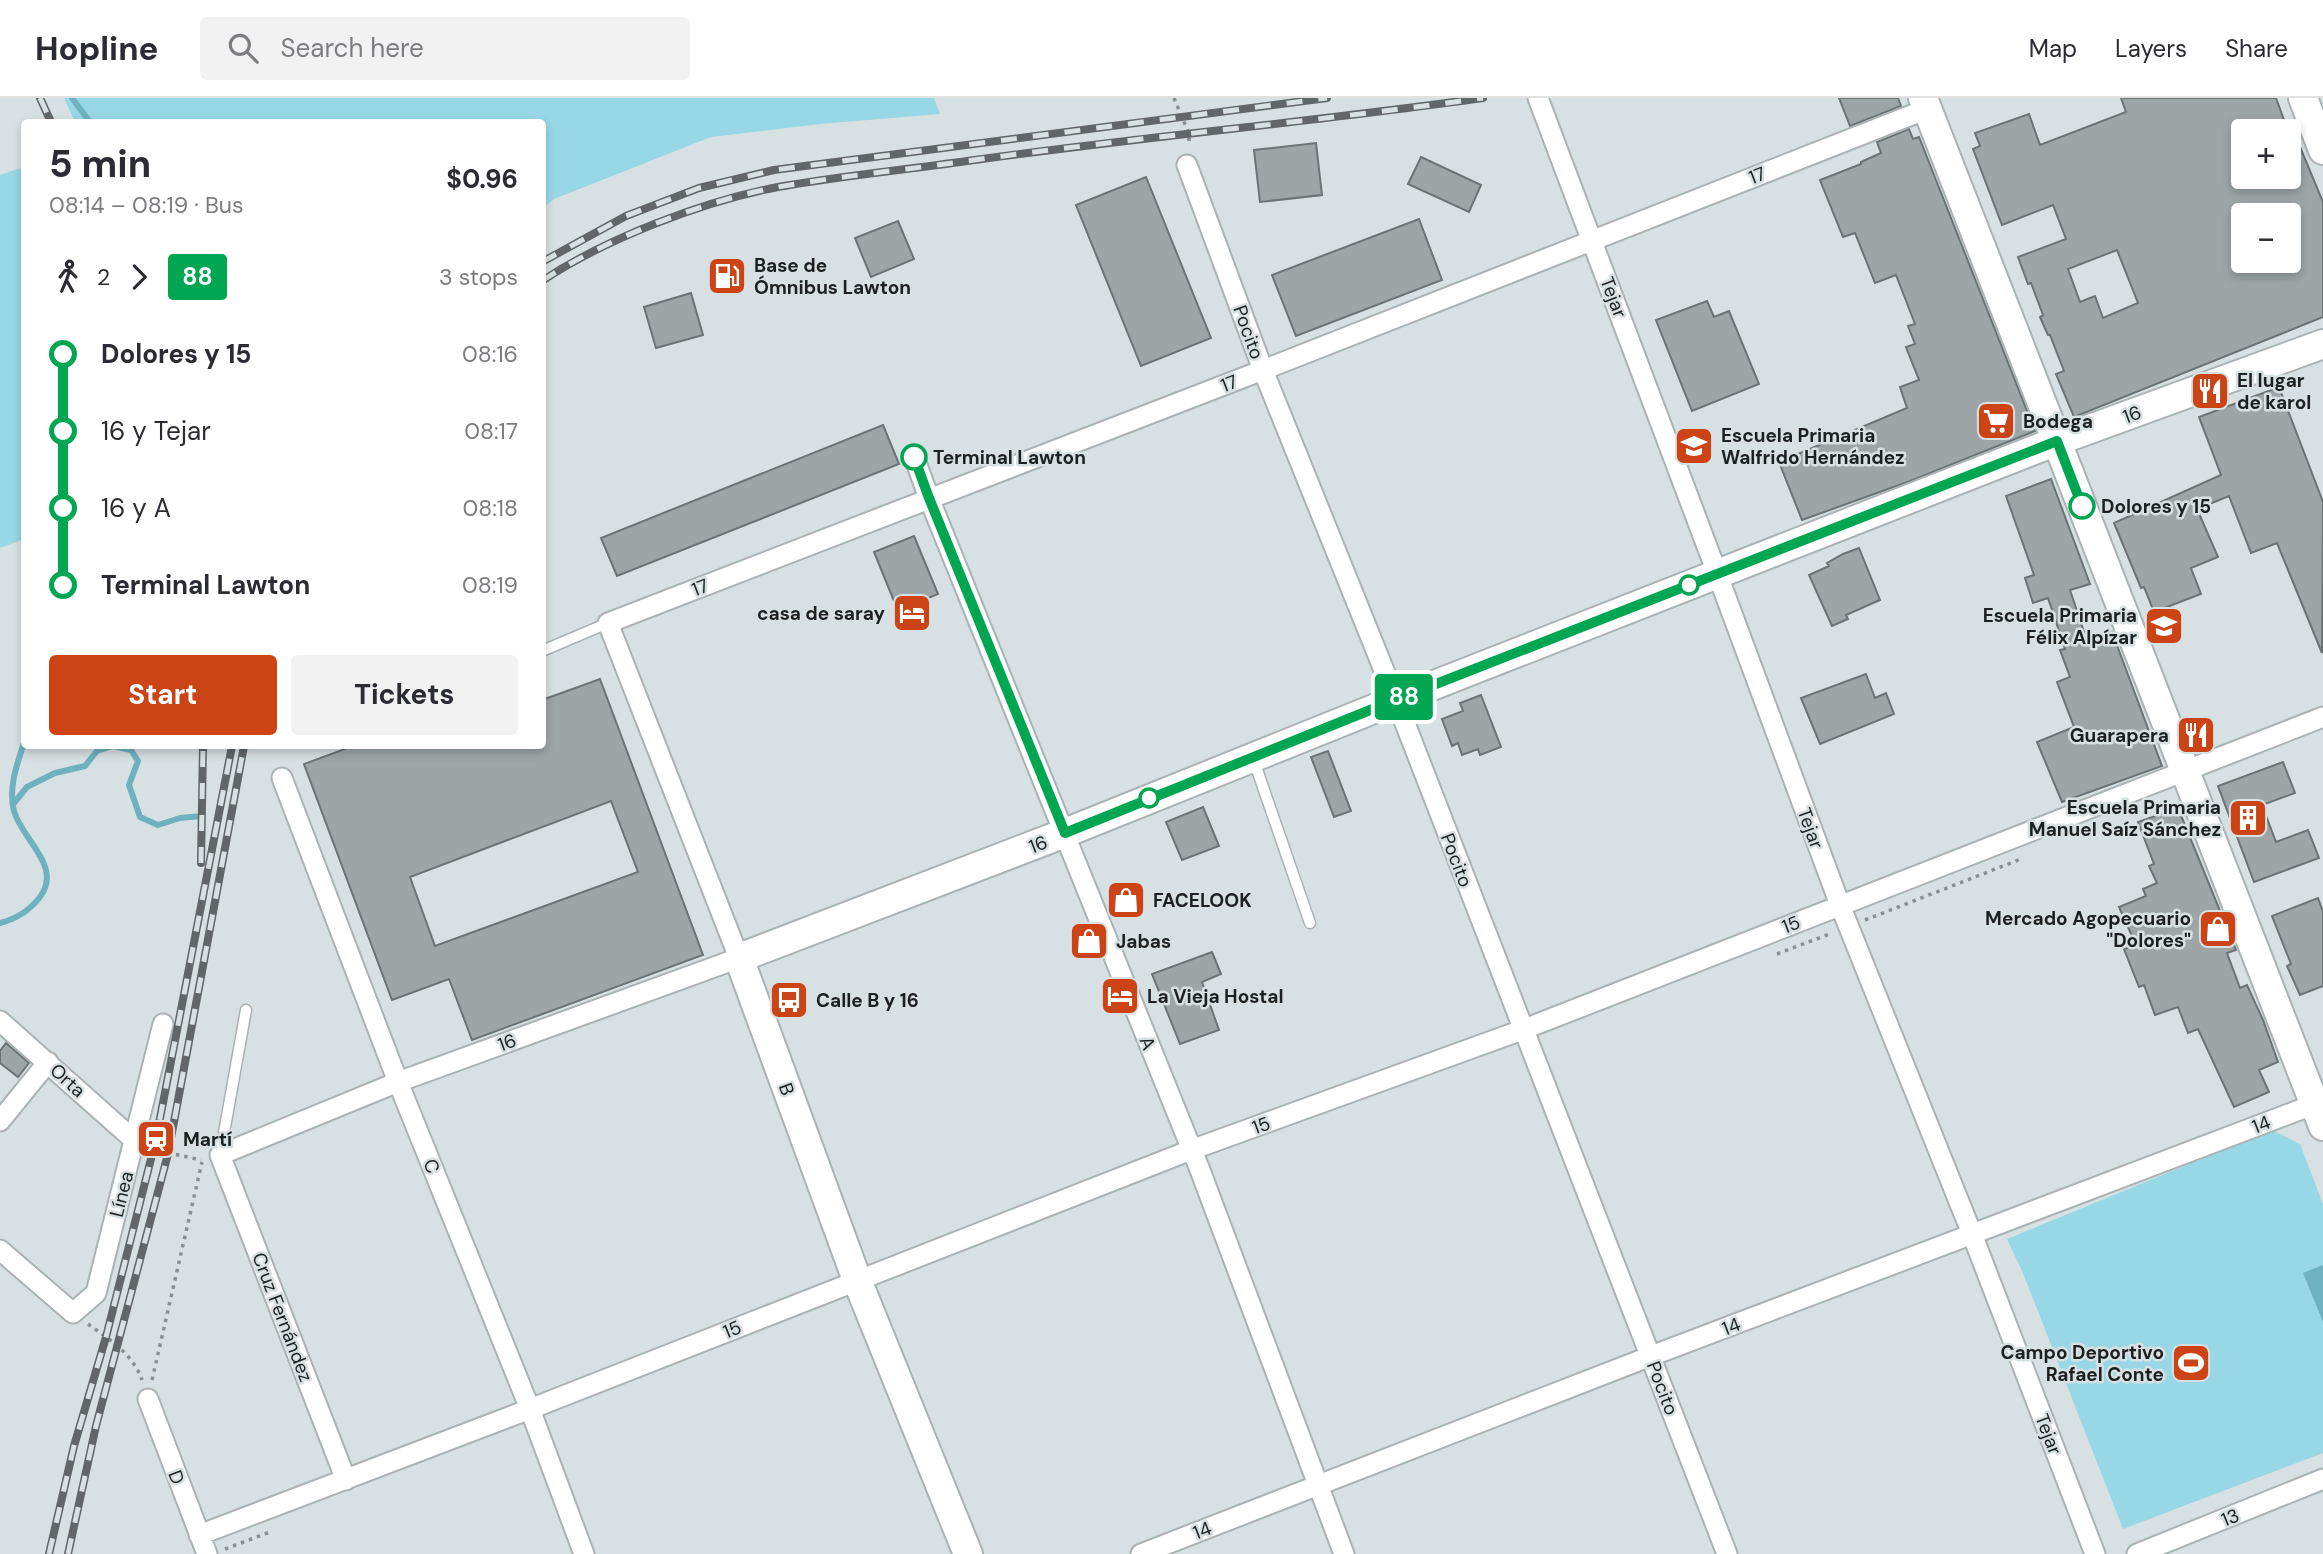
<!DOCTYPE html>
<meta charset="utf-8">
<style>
:root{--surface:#fff;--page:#f2f2f3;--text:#2b2b33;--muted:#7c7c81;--line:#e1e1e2;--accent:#cc4415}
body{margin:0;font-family:"DM Sans",sans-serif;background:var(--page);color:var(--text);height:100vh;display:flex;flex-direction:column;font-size:26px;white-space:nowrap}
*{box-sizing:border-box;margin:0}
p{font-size:23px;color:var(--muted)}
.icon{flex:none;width:38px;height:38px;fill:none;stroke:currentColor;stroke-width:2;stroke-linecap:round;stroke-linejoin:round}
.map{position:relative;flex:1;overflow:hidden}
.side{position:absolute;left:21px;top:21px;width:525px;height:630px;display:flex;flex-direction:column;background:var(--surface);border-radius:7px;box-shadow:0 4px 10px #0003}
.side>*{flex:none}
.badge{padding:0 14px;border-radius:5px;font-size:24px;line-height:46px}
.fabs{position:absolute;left:2231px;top:21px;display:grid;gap:14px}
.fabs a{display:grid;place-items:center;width:70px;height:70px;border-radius:7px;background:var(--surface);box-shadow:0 4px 10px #0003;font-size:35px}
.map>.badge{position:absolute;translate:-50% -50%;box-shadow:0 0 0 4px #fff}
.legs{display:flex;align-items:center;gap:10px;height:77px;padding:0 28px;font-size:23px}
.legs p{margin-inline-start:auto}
.head{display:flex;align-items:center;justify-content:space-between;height:119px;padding:0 28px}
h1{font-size:38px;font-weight:700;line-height:52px}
.action{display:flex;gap:14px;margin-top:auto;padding:14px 28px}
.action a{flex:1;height:80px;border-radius:7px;background:var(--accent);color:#fff;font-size:28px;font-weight:700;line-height:80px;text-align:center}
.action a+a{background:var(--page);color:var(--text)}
ul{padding:0 28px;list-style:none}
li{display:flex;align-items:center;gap:24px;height:77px;font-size:26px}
li i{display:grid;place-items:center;width:10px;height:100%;margin:0 9px;background:currentColor}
li i::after{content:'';width:18px;height:18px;margin:-9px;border:5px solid;border-radius:50%;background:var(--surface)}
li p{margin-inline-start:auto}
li:first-child i{background:linear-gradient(#0000 50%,currentColor 0)}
li:last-child i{background:linear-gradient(currentColor 50%,#0000 0)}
header{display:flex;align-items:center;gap:42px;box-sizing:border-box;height:98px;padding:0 35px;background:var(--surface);border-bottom:2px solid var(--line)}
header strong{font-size:33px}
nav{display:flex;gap:38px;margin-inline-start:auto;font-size:24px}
.search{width:490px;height:63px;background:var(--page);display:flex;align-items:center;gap:18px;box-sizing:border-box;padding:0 24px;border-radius:7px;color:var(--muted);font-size:26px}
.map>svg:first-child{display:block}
</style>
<header>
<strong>Hopline</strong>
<div class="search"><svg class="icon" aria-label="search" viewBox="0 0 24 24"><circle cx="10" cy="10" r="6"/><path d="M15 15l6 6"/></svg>Search here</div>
<nav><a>Map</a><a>Layers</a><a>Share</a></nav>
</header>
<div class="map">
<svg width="2323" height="1456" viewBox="0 0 2323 1456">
<rect width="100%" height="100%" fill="#d7e0e2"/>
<path fill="#98d7e5" d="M64 0H934L940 16 820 26 711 39 554 101 543 110 542 24H75Z
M20 70 24 80V441L0 450V77Z
M2272 1032 2300 1046 2323 1106V1355L2123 1431 2023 1175 2007 1141Z"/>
<path fill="#6eb2c0" d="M2323 1167V1224L2303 1175Z"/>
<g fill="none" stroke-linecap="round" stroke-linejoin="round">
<path stroke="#6eb2c0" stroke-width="6" d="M72 0 90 24
M14 705 27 689 55 675 85 668 97 653 113 648 131 652 138 663 129 687 140 719 158 727 180 720 202 718
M0 825C16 821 30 812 40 799 63 768 22 742 14 713 8 690 17 666 24 645"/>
</g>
<path fill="#9da5a7" stroke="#6c7375" stroke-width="2" fill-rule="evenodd" d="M1839 0H1898L1901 8 1850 28Z
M2121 0H2276L2288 33H2244V79H2289L2290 25 2323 104V219L2074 319 2056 276 2064 273 2050 237H2048L2040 219 2043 217 2031 185 2028 186 2018 159 2066 141 2053 107 2002 127 1973 51 1980 48 1975 35 2029 16 2040 47 2126 14ZM2244 117H2289V163H2244ZM2117 152 2138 205 2103 220 2095 198 2080 204 2068 171Z
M1909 31 1913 41 1919 39 2035 333 1913 382 1802 422 1779 364 1907 310 1900 289 1919 282 1906 249 1915 246 1908 228 1915 226 1896 177 1875 185 1855 135 1843 139 1820 82 1861 66V64L1881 55 1877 44Z
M1316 45 1322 97 1260 104 1254 52Z
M1421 59 1481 87 1469 114 1408 86Z
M1146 79 1211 240 1141 268 1076 107Z
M1419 121 1442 182 1296 238 1272 177Z
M898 123 914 161 871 179 855 140Z
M691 195 703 237 656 250 644 209Z
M1707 203 1714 219 1729 213 1759 286 1692 313 1656 222Z
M2279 289 2323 404 2322 555 2277 445 2251 455 2229 398 2197 411 2218 459 2191 470 2201 496 2154 514 2144 489 2141 490 2114 425 2221 377 2199 319Z
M883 327 899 366 617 478 601 440Z
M2051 381 2090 486 2070 492 2087 543 2112 534 2162 668 2062 704 2037 644 2074 629 2057 584 2070 579 2060 552 2065 551 2048 500 2033 505 2025 480 2034 477 2006 398Z
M914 438 938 496 898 513 874 454Z
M1859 450 1880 502 1846 517 1848 521 1832 528 1809 477 1829 468 1827 465 1843 456Z
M1866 576 1875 600 1886 595 1894 616 1820 646 1801 600Z
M600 581 703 857 472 942 449 881 392 902 304 666 353 648H542V602ZM611 703 638 774 435 848 410 779Z
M1481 597 1501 649 1480 657 1478 651 1462 657 1458 645 1452 648 1442 621 1463 613 1460 605Z
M1328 653 1351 713 1334 719 1311 659Z
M2283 664 2295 695 2262 707 2276 744 2308 732 2319 760 2254 784 2218 688Z
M1203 709 1219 748 1182 762 1166 724Z
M2178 710 2236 852 2227 855 2240 890 2247 887 2263 922 2278 964 2259 972 2269 994 2234 1009 2198 931 2188 935 2178 909 2155 917 2144 887 2139 889 2124 851 2136 847 2119 809 2146 798 2143 791 2157 785 2149 768 2154 766 2138 724Z
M2318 800 2323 814V888L2300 897 2287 868 2291 866 2272 818Z
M1212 854 1221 876 1202 884 1219 932 1180 946 1152 876Z
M6 945 29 965 18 979 0 965V953Z"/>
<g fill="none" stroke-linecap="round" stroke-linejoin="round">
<g stroke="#aab2b4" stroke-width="13">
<path id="lane" d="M542 553 608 525
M1254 663 1310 825
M220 1057 246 912"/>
</g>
<g stroke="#aab2b4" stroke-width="23">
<path id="street" d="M1538 0 1717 475 1840 807 1972 1136 2095 1456
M1187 67 1263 272 1396 602 1727 1456
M914 359 929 400 1200 1072 1344 1456
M282 680 398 984 530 1311 584 1456
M0 923 134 1042
M0 1023 48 964
M0 1152 73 1215 96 1195 163 926
M148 1301 207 1456
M346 1382 220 1057 398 984 739 860 608 525 1263 272 1927 11
M199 1437 530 1311 1191 1052 1522 932 2323 619
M1141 1456 1651 1258 2323 1003
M2137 1456 2323 1381"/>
</g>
<g stroke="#aab2b4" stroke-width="32">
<path id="secondary" d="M1923 0C2058 342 2187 686 2323 1028
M2303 0 2323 52
M968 1456 857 1182 739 860 1065 735 1396 602 2057 343 2323 246"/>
</g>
<path stroke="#8a9092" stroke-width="3.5" stroke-dasharray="3.5 5" stroke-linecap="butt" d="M1174 0 1189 36V47
M1865 822 2021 761
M1777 856 1832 835
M151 1051 201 1062
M88 1226C110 1242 133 1256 142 1282
M152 1282 202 1064
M225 1451 270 1434"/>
<use href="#lane" stroke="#fff" stroke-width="10"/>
<use href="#street" stroke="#fff" stroke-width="19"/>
<use href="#secondary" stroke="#fff" stroke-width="28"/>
<g stroke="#616668" stroke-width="8">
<path id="rail" d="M40 0 51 24
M542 164 626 118 699 90 774 72 1327 0
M542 183C605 141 703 103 778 89 840 78 904 72 967 63 1139 39 1312 24 1483 0
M201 765 203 648
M49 1456 74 1348 106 1239 156 1041 232 648
M68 1456 96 1328 168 1056 244 648"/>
</g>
<use href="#rail" stroke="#d7e0e2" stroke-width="5" stroke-dasharray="16" stroke-linecap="butt"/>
</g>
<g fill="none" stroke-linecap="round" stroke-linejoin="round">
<g stroke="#fff" stroke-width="16">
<path id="line-1" d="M914 359 929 400 1065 735 1395 602 2057 343 2082 408"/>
</g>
<use href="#line-1" stroke="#00a651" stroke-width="10"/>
</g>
<defs>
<g id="fuel-square" transform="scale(2.0125)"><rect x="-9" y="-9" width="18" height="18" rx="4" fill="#cc4415" stroke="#d7e0e2"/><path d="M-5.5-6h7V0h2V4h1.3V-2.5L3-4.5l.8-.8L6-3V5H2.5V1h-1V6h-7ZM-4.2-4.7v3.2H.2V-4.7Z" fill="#fff"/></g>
<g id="restaurant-square" transform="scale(2.0125)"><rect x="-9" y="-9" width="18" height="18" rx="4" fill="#cc4415" stroke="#d7e0e2"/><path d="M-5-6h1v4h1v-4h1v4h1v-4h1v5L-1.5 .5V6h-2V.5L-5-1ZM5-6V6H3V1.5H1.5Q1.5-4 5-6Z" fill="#fff"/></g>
<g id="supermarket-square" transform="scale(2.0125)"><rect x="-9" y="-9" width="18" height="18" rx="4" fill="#cc4415" stroke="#d7e0e2"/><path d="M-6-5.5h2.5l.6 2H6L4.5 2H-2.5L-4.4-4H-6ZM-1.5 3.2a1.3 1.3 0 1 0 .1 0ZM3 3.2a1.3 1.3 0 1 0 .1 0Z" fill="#fff"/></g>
<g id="school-square" transform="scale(2.0125)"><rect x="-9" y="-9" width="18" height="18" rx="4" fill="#cc4415" stroke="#d7e0e2"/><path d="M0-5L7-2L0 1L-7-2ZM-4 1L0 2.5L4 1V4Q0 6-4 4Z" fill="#fff"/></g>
<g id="hotel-square" transform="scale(2.0125)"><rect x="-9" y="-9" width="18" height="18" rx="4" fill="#cc4415" stroke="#d7e0e2"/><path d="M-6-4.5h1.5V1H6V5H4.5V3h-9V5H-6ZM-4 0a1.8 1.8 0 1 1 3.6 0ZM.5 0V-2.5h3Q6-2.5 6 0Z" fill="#fff"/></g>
<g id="building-square" transform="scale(2.0125)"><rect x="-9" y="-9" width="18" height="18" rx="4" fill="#cc4415" stroke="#d7e0e2"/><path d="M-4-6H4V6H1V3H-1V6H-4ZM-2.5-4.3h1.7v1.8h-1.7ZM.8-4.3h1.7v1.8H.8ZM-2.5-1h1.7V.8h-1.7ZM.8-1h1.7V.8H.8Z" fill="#fff"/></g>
<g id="shop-square" transform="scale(2.0125)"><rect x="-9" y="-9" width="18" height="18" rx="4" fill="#cc4415" stroke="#d7e0e2"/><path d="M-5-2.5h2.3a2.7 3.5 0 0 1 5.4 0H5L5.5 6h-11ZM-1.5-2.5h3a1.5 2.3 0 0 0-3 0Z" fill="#fff"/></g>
<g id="bus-square" transform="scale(2.0125)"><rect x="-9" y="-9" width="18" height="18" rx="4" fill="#cc4415" stroke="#d7e0e2"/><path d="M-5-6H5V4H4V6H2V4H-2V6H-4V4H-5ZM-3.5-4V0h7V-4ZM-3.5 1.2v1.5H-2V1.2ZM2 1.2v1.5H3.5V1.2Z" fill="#fff"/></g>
<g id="station-square" transform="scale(2.0125)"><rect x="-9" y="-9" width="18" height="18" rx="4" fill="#cc4415" stroke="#d7e0e2"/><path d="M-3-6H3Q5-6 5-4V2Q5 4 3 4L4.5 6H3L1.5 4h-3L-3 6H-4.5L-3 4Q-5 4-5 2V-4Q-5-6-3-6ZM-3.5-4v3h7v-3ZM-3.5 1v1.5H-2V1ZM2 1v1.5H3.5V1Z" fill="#fff"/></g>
<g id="stadium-square" transform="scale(2.0125)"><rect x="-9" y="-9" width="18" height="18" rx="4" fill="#cc4415" stroke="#d7e0e2"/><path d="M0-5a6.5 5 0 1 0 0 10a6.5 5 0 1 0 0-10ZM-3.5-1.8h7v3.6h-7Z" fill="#fff"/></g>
</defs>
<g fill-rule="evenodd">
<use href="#fuel-square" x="727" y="178"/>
<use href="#restaurant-square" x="2210" y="293"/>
<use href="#supermarket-square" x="1996" y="323"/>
<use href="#school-square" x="1694" y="348"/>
<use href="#hotel-square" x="912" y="515"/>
<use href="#school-square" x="2164" y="528"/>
<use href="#restaurant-square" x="2196" y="637"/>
<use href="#building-square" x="2248" y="720"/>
<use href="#shop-square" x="1126" y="802"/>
<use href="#shop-square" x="2218" y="831"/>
<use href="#shop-square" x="1089" y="843"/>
<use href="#hotel-square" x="1120" y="898"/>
<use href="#bus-square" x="789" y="902"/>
<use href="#station-square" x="156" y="1041"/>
<use href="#stadium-square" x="2191" y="1265"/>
</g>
<g fill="#fff" stroke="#00a651" stroke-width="3.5">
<circle cx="914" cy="359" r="12"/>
<circle cx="2082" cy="408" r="12"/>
<circle cx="1689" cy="487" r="9"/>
<circle cx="1149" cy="700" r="9"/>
</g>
<g text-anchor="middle" stroke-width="5" stroke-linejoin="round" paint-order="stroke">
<g font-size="19" fill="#1d2021" stroke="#d7e0e2">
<text transform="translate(1757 77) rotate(-21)" y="7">17</text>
<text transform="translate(1614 199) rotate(69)" y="7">Tejar</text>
<text transform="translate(1249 234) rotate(70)" y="7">Pocito</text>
<text transform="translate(1229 285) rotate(-21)" y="7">17</text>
<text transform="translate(2132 316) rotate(-20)" y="7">16</text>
<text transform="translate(700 489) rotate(-21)" y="7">17</text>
<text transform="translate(1811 730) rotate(70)" y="7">Tejar</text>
<text transform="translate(1038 746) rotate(-21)" y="7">16</text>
<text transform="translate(1457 762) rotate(69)" y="7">Pocito</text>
<text transform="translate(1791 826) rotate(-21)" y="7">15</text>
<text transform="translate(507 944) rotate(-20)" y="7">16</text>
<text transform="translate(1148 945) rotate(68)" y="7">A</text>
<text transform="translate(68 982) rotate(42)" y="7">Orta</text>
<text transform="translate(787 991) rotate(70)" y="7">B</text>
<text transform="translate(2261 1026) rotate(-21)" y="7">14</text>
<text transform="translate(1261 1027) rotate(-20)" y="7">15</text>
<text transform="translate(432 1068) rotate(68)" y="7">C</text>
<text transform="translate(121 1096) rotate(-76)" y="7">Línea</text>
<text transform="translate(283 1219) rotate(69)" y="7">Cruz Fernández</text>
<text transform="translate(1731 1228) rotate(-21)" y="7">14</text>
<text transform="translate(732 1231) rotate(-22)" y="7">15</text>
<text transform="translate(1663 1290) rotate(69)" y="7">Pocito</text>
<text transform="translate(2049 1336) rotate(69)" y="7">Tejar</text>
<text transform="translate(177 1379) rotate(69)" y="7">D</text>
<text transform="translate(2230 1419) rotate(-22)" y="7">13</text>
<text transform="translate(1202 1432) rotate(-21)" y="7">14</text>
</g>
<g font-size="19" font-weight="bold" fill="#1d2021" stroke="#d7e0e2" text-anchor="start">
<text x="754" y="174">Base de<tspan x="754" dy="22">Ómnibus Lawton</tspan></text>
<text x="2237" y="289">El lugar<tspan x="2237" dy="22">de karol</tspan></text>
<text x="2023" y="330">Bodega</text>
<text x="1721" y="344">Escuela Primaria<tspan x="1721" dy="22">Walfrido Hernández</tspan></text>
<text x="885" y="522" text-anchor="end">casa de saray</text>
<text x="2137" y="524" text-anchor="end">Escuela Primaria<tspan x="2137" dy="22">Félix Alpízar</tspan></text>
<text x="2169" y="644" text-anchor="end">Guarapera</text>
<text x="2221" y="716" text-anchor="end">Escuela Primaria<tspan x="2221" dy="22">Manuel Saíz Sánchez</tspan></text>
<text x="1153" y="809">FACELOOK</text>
<text x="2191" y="827" text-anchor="end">Mercado Agopecuario<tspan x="2191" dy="22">"Dolores"</tspan></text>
<text x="1116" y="850">Jabas</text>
<text x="1147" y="905">La Vieja Hostal</text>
<text x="816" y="909">Calle B y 16</text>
<text x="183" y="1048">Martí</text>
<text x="2164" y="1261" text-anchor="end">Campo Deportivo<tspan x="2164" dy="22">Rafael Conte</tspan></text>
</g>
<g font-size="19" font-weight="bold" fill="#1d2021" stroke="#d7e0e2" text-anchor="start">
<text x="933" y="366">Terminal Lawton</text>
<text x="2101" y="415">Dolores y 15</text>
</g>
</g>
</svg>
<div class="fabs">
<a>+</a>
<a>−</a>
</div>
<b class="badge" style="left:1404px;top:599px;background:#00a651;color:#fff">88</b>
<section class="side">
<div class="head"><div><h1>5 min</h1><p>08:14 – 08:19 · Bus</p></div><b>$0.96</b></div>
<div class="legs"><svg class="icon" aria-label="walk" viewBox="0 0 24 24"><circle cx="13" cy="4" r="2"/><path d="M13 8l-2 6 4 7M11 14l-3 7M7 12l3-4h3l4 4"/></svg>2<svg class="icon" aria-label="forward" viewBox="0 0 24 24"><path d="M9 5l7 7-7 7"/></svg><b class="badge" style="background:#00a651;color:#fff">88</b><p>3 stops</p></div>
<ul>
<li><i style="color:#00a651"></i><b>Dolores y 15</b><p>08:16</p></li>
<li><i style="color:#00a651"></i><span>16 y Tejar</span><p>08:17</p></li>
<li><i style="color:#00a651"></i><span>16 y A</span><p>08:18</p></li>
<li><i style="color:#00a651"></i><b>Terminal Lawton</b><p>08:19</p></li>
</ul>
<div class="action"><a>Start</a><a>Tickets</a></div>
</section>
</div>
